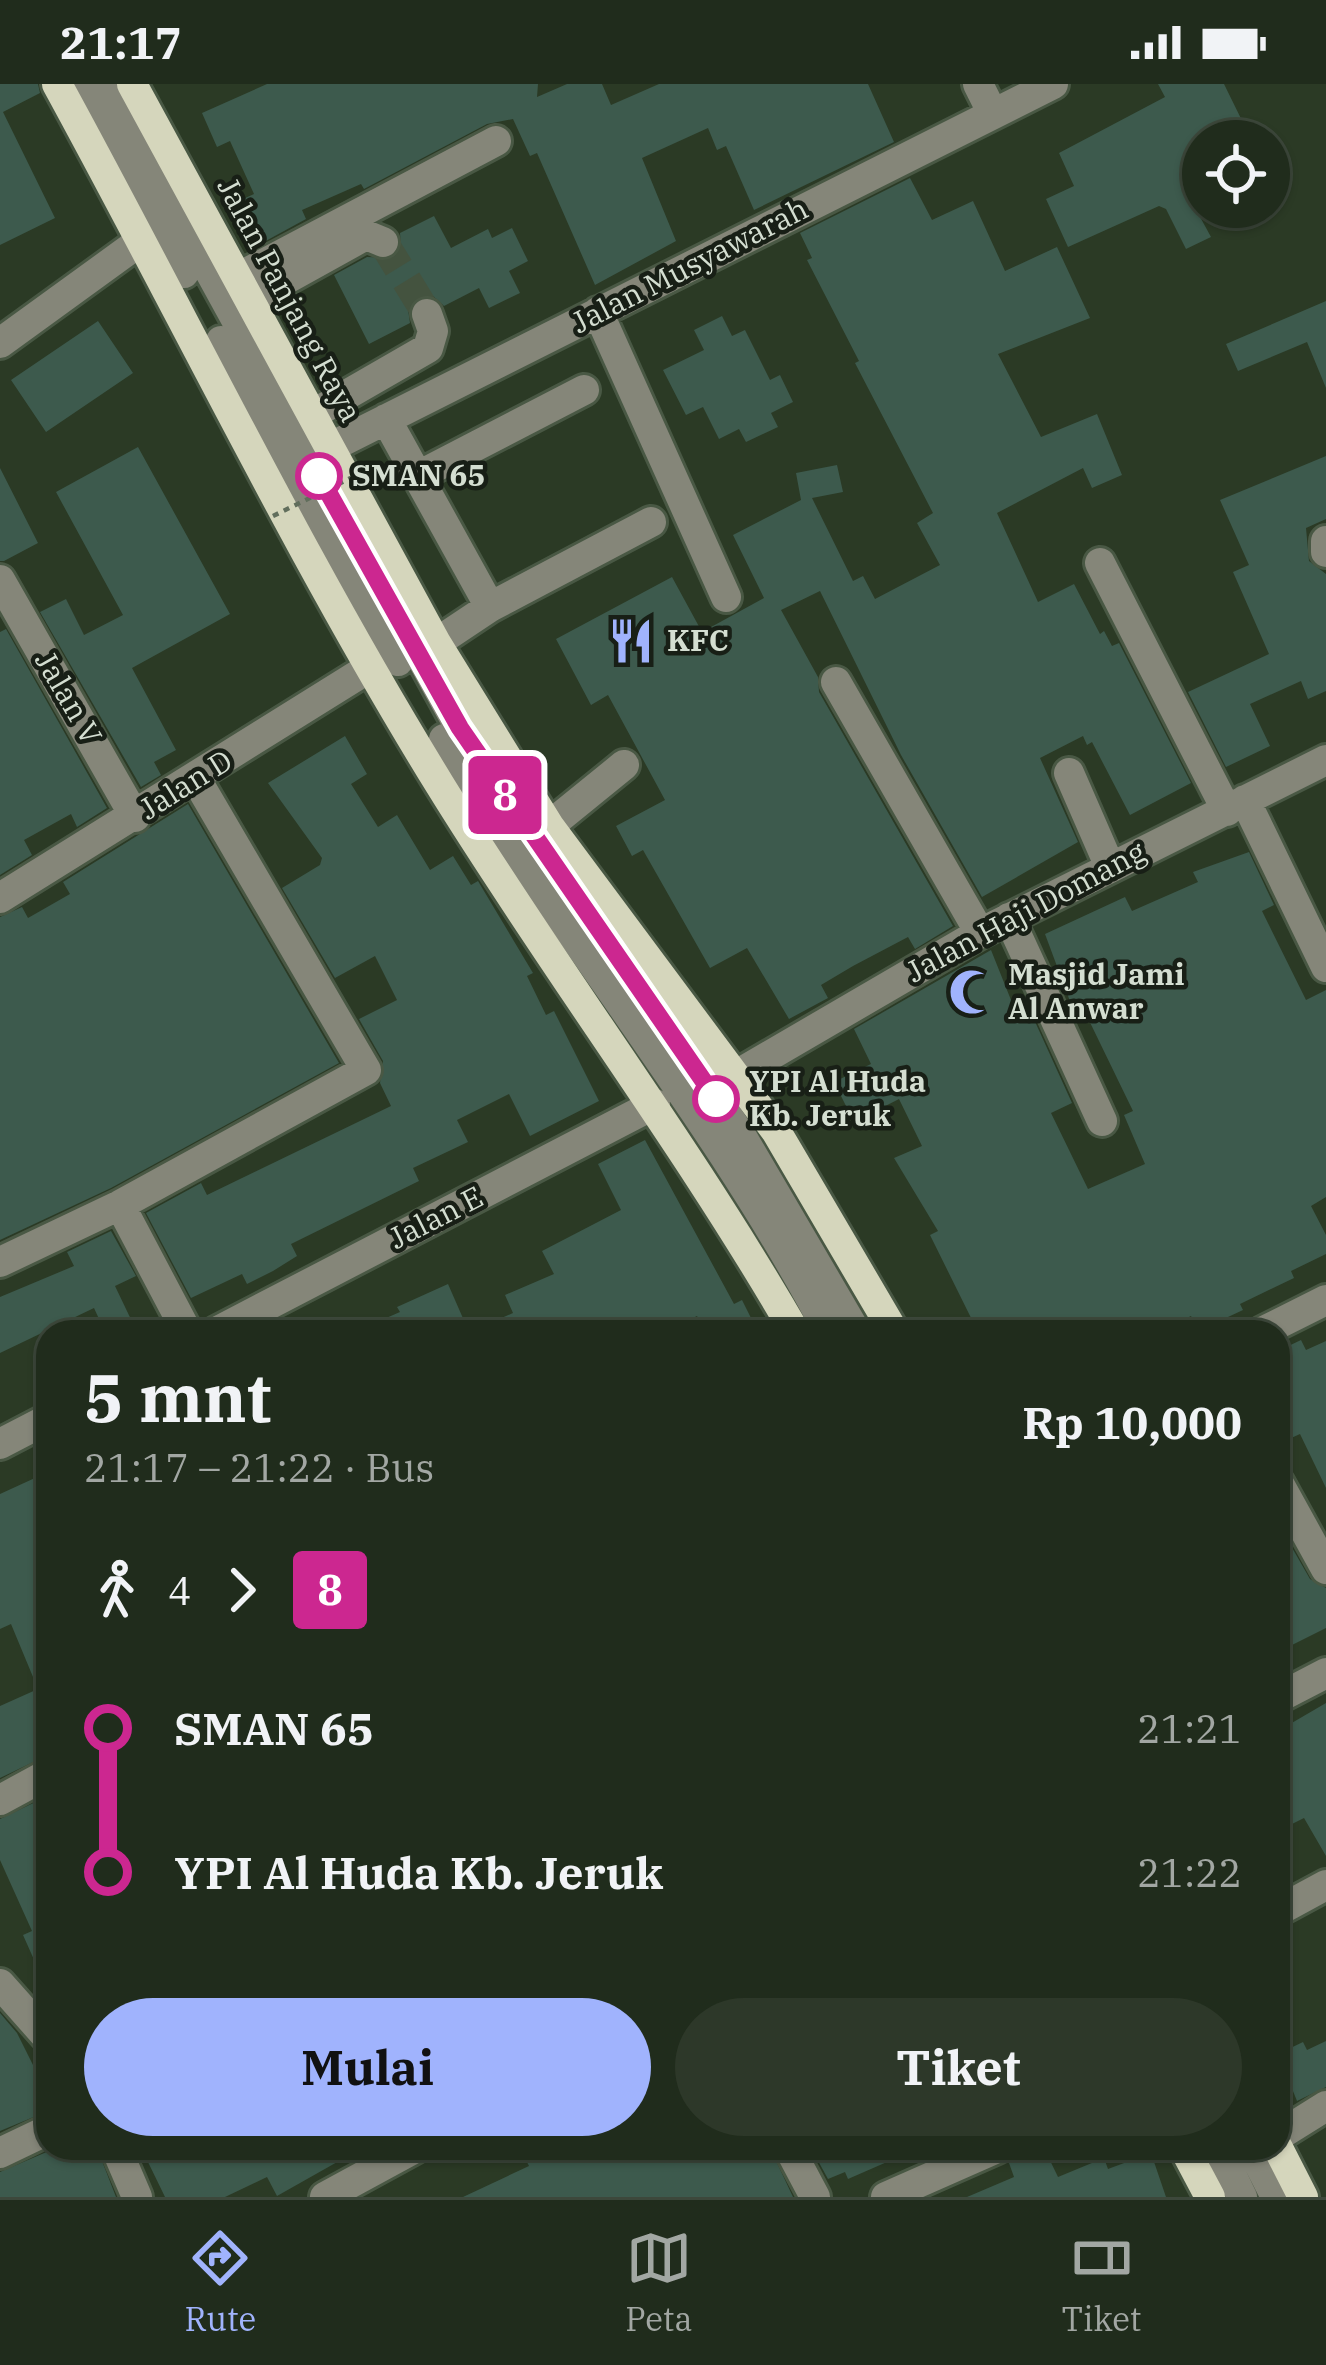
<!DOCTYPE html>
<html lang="id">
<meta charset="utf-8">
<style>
:root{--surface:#202c1c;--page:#2d3829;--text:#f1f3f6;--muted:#a2a7a3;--line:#3d483b;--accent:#a0b3fd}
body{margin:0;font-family:"IBM Plex Serif",serif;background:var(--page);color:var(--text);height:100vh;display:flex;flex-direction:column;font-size:45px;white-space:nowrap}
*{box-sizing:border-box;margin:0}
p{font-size:39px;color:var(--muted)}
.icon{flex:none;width:66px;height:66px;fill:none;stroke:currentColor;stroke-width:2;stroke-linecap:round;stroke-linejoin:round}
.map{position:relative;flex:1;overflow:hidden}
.panel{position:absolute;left:36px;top:1236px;width:1254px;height:840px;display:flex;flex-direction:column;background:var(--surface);border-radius:36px;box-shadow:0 3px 9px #0004,0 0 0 3px var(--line)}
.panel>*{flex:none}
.badge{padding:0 24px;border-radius:9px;font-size:42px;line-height:78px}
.fabs{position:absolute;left:1182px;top:36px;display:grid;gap:24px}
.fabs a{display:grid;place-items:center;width:108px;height:108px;border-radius:50%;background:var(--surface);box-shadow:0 3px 9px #0004,0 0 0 3px var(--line);font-size:60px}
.map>.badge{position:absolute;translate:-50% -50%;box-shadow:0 0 0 6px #fff}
.legs{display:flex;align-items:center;gap:18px;height:132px;padding:0 48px;font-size:39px}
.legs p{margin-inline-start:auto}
.headline{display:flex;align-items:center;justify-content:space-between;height:204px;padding:0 48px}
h1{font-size:66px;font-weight:700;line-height:90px}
.primary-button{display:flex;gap:24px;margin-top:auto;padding:24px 48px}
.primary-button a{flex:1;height:138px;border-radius:72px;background:var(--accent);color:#111;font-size:48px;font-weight:700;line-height:138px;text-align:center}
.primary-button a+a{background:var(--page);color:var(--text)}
ul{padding:0 48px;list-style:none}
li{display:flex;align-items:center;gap:42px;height:144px;font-size:45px}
li i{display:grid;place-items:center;width:18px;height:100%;margin:0 15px;background:currentColor}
li i::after{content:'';width:30px;height:30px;margin:-15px;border:9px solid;border-radius:50%;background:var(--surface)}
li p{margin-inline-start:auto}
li:first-child i{background:linear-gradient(#0000 50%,currentColor 0)}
li:last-child i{background:linear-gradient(currentColor 50%,#0000 0)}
.status{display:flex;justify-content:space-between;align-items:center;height:84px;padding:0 60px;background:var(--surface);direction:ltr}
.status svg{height:33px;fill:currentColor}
.menu{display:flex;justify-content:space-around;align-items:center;height:168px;border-top:3px solid var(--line);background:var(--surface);font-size:33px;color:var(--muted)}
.menu a{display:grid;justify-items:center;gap:6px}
.menu .active{color:var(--accent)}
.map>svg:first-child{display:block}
</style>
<div class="status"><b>21:17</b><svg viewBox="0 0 49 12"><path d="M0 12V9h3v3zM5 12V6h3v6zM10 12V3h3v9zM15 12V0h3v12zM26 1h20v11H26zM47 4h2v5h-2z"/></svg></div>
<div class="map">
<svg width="1326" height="2113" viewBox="0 0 1326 2113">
<rect width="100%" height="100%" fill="#2b3a25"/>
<path fill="#3d5a4d" d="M0 0H38L40 9 3 28 55 134 0 161Z
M267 0H538L537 13 567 0H602L611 21 659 0H868L894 58 754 126 726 62 717 66 708 44 642 74 676 157 595 201 537 69 530 72 513 35 487 40 364 105 361 100 302 126 306 135 262 159 243 115 254 110 230 57 217 63 202 29Z
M1158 0H1224L1252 57H1203L1199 131 1211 153 1186 165 1166 125 1159 122 1068 163 1046 115 1074 102 1059 69 1165 13Z
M910 94 932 136 973 117 1005 187 1057 163 1090 234 998 270 1041 353 1097 330 1122 391 1092 404 1083 384 997 429 1038 518 1074 500 1100 550 1104 547 1112 562 1119 559 1191 699 1130 731 1092 658 1087 661 1083 652 1040 674 1078 758 982 813 901 671 820 507 781 526 818 593 819 608 953 842 915 865 908 853 853 882 821 901 828 914 789 935 747 864 710 884 643 766 632 772 616 742 665 716 608 611 591 621 556 555 672 493 702 548 764 514 733 451 801 416 796 389 837 381 843 408 812 414 853 497 863 492 875 515 940 481 917 439 933 429 855 279 859 277 807 176 812 174 800 149Z
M434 132 451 164 488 145 492 154 512 144 528 177 509 187 520 209 489 224 479 204 444 222 432 211H422L408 225 410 239 369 260 334 191 367 173 394 174 401 164 400 149Z
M1326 217V304L1307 258 1238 287 1226 260Z
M722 232 732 252 745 246 770 296 780 291 793 318 771 329 778 343 746 358 739 345 719 355 703 323 686 331 663 286 704 266 694 246Z
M98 237 133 289 46 348 11 296Z
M138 363 230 530 132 584 176 666 154 678 161 691 141 703 40 528 66 515 84 551 123 531 56 408Z
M1326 372V435L1306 444 1309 477 1326 490V607L1308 615 1301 597 1250 620 1270 662 1226 683 1188 608 1269 570 1233 488 1249 481 1220 416Z
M0 384 38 459 4 477H0Z
M6 545 107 724 77 743 71 730 24 756 32 771 0 791V548Z
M345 652 367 690 351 700 378 743 397 731 430 786 453 772 471 801 478 797 533 889 527 892 546 931 554 927 599 1017 530 1052 509 1010 457 1036 468 1058 413 1084 419 1097 291 1160 297 1172 273 1187 247 1200 242 1190 191 1214 146 1129 201 1099 207 1111 391 1022 380 999 383 977 359 935 397 916 375 872 335 894 282 804 320 781 322 774 268 699Z
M188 720 339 979 111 1104 0 1156V833L22 823 28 834 70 810 63 798Z
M1249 768 1274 821 1262 827 1306 916 1326 906V1113L1311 1122 1326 1151V1170L1291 1187 1294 1194 1240 1220 1243 1226 1198 1247 1191 1232 1158 1248H978L930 1151 938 1147 894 1074 922 1062 899 1015 854 1038 834 998 871 980 854 945 991 866 1015 926 1027 920 1072 1019 1051 1029 1088 1105 1145 1080 1124 1031 1133 1027 1083 924 1074 928 1045 850 1125 813 1132 827 1198 798 1193 788Z
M645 1056 734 1220 742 1216 758 1248H705L697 1232 665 1248H470L513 1229 505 1211 554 1190 542 1167 621 1126 598 1080Z
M111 1147 136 1192 115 1202 137 1248H105L94 1224 0 1269V1213L74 1182 67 1168Z
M448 1200 469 1248H354L400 1228 397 1223Z
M1301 1256 1306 1266 1326 1257V1404L1300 1350 1278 1360V1267Z
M48 1388V1630L40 1634 48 1671 0 1694V1622L38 1605 11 1540 0 1545V1410Z
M1283 1448 1310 1495 1326 1504V1544L1278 1568V1451Z
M1326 1619V1772L1304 1734 1278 1747V1647Z
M48 1712V1907L23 1851 32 1847 0 1776V1735Z
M0 1929 17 1949 42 1999 48 1996V2027L0 2047Z
M1326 1957V2003L1297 2017 1278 1970 1303 1958 1307 1966Z
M56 2064H97L116 2113H0V2088Z
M178 2064H362L277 2112 267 2093 225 2113H165L148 2078Z
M520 2064H770L793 2113H463L529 2082Z
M811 2064H919L848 2095 845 2088 828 2095Z
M1044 2064 1058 2093 1104 2074 1108 2085 1151 2069 1166 2113H967L1014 2093 1009 2079Z"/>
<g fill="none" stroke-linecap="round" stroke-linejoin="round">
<path stroke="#44533f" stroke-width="30" stroke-dasharray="30 15" stroke-linecap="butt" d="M383 158 427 230"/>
<g stroke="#495844" stroke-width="36">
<path id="minor" d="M81 0 184 189
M107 0 460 644 742 1053 856 1248
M978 0 993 30
M237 194 496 57
M249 216 366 151 383 158
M598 228 726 513
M221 257 398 577
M0 259 142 156
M310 332 428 264 433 247 427 230
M386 335 490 523
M327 365 1053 0
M418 392 584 306
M1326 457V468
M1100 479 1227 727
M0 496 135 733
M436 559 490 523 651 438
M836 598 980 849
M444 655C566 857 719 1039 829 1248
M1069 689 1110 783
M1245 716 1326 883
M549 742 624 681
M0 814 369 584
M1009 834 1102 1037
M733 993 980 849 1326 676
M120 1121 366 986 196 695
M0 1178 120 1121 187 1248
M216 1248 655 1020
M1262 1248 1326 1216
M0 1360 48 1335
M1278 1398 1326 1485
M1278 1614 1326 1589
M0 1716 48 1690
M1278 1827 1326 1801
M0 1900 48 1954
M1278 2052 1326 2022
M116 2064 137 2113
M789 2064 815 2113
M1218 2064 1242 2113
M1251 2064 1276 2113
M0 2069 48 2046
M325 2113 415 2064
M886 2113 997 2064"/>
</g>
<g stroke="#495844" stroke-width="36">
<path id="major" d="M57 0C185 234 300 474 440 701 554 886 686 1059 795 1248
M132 0 436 559 549 742 776 1047 894 1248
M1184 2064 1210 2113
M1278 2064 1303 2113"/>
</g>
<use href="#minor" stroke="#858679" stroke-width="30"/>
<use href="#major" stroke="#d5d6bc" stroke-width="30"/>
<path stroke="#616e5c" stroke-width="4.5" stroke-dasharray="6 6" stroke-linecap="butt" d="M273 432 365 387"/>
</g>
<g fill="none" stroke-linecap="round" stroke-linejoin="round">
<g stroke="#fff" stroke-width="27">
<path id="line-1" d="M319 392 460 644 716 1015"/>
</g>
<use href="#line-1" stroke="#cc2790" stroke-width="18"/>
</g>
<defs>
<g id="restaurant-bare" transform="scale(3.6)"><path d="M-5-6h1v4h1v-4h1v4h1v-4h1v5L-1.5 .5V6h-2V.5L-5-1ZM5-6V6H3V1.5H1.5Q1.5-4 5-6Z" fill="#a0b3fd" stroke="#181f16" stroke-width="2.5" paint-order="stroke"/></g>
<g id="mosque-bare" transform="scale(3.6)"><path d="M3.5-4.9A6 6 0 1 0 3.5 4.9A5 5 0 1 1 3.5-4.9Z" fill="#a0b3fd" stroke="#181f16" stroke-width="2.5" paint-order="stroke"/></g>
</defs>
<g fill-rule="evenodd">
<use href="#restaurant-bare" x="631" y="557"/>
<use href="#mosque-bare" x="972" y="908"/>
</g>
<g fill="#fff" stroke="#cc2790" stroke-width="6">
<circle cx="319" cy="392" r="21"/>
<circle cx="716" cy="1015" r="21"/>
</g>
<g text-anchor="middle" stroke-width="9" stroke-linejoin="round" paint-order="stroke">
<g font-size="30" fill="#d4ded1" stroke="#181f16">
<text transform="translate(690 182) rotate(-27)" y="10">Jalan Musyawarah</text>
<text transform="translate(289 216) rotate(62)" y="10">Jalan Panjang Raya</text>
<text transform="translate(68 614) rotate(60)" y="10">Jalan V</text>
<text transform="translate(186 701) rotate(-32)" y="10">Jalan D</text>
<text transform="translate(1026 828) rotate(-28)" y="10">Jalan Haji Domang</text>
<text transform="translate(436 1134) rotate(-27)" y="10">Jalan E</text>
</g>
<g font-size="30" font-weight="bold" fill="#d4ded1" stroke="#181f16" text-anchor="start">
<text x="352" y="402">SMAN 65</text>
<text x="749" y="1008">YPI Al Huda<tspan x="749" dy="34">Kb. Jeruk</tspan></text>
</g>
<g font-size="30" font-weight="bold" fill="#d4ded1" stroke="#181f16" text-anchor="start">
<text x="667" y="567">KFC</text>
<text x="1008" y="901">Masjid Jami<tspan x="1008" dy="34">Al Anwar</tspan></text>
</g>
</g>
</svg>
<div class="fabs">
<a><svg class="icon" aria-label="locate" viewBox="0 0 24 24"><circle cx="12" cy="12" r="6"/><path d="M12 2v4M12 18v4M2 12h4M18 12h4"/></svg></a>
</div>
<b class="badge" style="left:505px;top:711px;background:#cc2790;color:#fff">8</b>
<section class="panel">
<div class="headline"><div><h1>5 mnt</h1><p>21:17 – 21:22 · Bus</p></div><b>Rp 10,000</b></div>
<div class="legs"><svg class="icon" aria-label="walk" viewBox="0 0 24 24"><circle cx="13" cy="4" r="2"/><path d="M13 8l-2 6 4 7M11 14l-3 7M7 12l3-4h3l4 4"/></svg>4<svg class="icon" aria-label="forward" viewBox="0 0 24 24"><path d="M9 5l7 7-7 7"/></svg><b class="badge" style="background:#cc2790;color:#fff">8</b></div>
<ul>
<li><i style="color:#cc2790"></i><b>SMAN 65</b><p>21:21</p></li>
<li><i style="color:#cc2790"></i><b>YPI Al Huda Kb. Jeruk</b><p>21:22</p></li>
</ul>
<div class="primary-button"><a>Mulai</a><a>Tiket</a></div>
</section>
</div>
<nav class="menu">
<a class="active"><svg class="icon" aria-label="directions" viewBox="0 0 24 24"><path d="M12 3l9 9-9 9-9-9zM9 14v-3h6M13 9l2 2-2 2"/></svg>Rute</a>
<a><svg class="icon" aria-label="map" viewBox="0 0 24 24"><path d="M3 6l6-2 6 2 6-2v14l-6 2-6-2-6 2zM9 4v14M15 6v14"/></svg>Peta</a>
<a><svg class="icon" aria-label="tickets" viewBox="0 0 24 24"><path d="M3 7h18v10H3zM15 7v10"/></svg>Tiket</a>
</nav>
